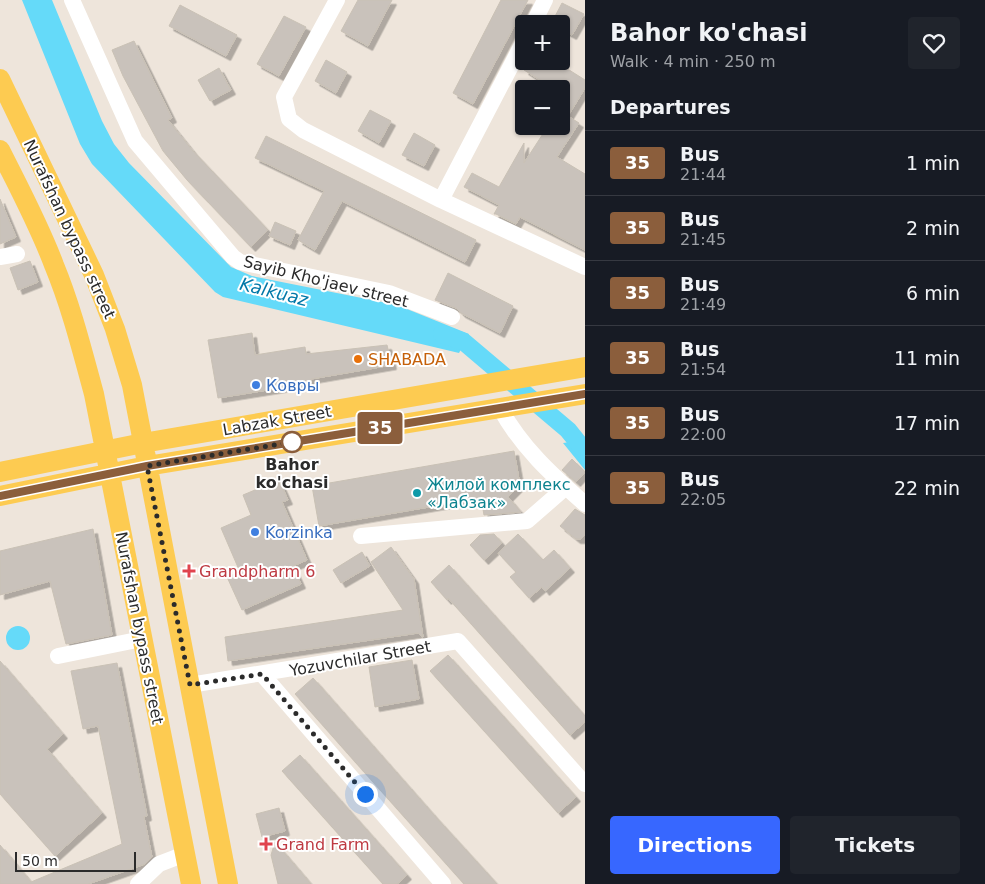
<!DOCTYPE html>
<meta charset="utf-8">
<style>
:root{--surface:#171b24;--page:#20242c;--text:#f1f3f6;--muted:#9ea1a6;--line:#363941;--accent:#3767ff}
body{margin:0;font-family:"DejaVu Sans",sans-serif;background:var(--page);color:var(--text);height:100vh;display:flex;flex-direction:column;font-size:19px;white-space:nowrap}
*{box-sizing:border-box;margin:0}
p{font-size:16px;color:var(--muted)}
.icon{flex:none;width:28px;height:28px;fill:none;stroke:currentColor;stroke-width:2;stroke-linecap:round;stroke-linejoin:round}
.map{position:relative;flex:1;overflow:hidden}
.details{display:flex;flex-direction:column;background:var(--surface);width:400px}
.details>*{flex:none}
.badge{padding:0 10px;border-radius:4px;font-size:18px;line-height:32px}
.controls{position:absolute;left:515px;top:15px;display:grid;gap:10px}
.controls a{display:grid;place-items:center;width:55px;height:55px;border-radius:5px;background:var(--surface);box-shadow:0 1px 4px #0004;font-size:25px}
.scale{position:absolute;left:15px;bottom:12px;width:121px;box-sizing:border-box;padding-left:5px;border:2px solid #2b2b2b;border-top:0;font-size:14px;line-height:18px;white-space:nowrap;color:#2b2b2b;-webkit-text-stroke:4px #fff;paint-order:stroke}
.you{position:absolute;width:25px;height:25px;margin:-12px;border:4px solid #fff;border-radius:50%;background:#1a73e8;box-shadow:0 0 0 8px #1a73e833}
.map>.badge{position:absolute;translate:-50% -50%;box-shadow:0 0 0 2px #fff}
h2{padding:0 25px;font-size:19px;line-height:45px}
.round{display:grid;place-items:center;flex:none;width:52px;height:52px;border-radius:5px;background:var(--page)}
.headline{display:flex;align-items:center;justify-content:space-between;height:85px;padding:0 25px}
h1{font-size:24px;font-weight:800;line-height:38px}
.button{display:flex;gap:10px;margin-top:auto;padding:10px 25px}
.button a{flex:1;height:58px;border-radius:5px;background:var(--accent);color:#fff;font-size:20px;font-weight:800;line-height:58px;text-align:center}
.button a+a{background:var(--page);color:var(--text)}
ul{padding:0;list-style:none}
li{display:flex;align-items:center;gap:15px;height:65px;padding:0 25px;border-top:1px solid var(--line)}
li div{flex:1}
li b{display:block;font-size:19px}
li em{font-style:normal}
li .badge{min-width:55px;font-weight:700;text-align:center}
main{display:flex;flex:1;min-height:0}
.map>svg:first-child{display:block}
</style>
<main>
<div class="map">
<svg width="585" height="884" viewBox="0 0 585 884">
<defs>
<filter id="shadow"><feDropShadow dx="4.5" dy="4.5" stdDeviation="0" flood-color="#0004"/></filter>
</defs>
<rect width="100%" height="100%" fill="#eee5db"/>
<path fill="#65daf9" d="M22 0H52L102 121 114 144 129 163 231 267 252 276 397 305 469 334 459 353 223 297 215 292 92 164 80 144Z
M585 440V470L563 443Z
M6 638a12 12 0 1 1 24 0a12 12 0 1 1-24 0Z"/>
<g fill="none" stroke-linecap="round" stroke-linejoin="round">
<path stroke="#65daf9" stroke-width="18" d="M442 334 464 342 568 430 585 451"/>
</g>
<path fill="#c9c2bb" stroke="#c9c1b5" filter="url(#shadow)" d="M358 0H392L368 46 341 31Z
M501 0H528L473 104 453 93Z
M562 3 584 14 572 35 561 29V24H551Z
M180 5 237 35 226 56 169 26Z
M284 16 306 27 279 76 257 64Z
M134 41 172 118 168 120 193 151 268 230 251 247 187 180 163 151 123 76 112 50Z
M326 60 347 72 336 93 315 81Z
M530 61H555L585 80V88L568 116 579 123 557 157 585 174V250L520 217 516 224 496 214H494L499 205 464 187 472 173 499 187 524 143V163L548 126H561V89H554L524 70Z
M219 68 231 90 210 101 198 80Z
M370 110 391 121 379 143 358 131Z
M414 133 435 145 424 166 402 155Z
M266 136 476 240 465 262 342 201 315 250 298 240 324 191 255 158Z
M0 199 16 237 0 244Z
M275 222 296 231 290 245 269 236Z
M30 261 38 282 18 290 10 268Z
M448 273 513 306 500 333 461 313 456 308 435 300Z
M252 333 255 355 305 347 306 354 387 345 392 365 311 379V383L218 398 208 340Z
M514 451 520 485 508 497 521 512 484 515 481 498 319 526 312 486Z
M572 459 585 472 576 482 562 470Z
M279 480 288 500 282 502 307 560 293 566 301 584 242 610 227 577 240 572 221 528 251 515 243 495Z
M575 509 585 515V535L581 539H576L560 526Z
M93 529 112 635 66 644 50 581 0 595V551Z
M494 534 502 543 484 560 470 545 480 535Z
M518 534 543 560 554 550 570 568 545 591 542 587 529 598 510 577 516 572 498 553Z
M391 547 414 579 423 637 418 633 228 661 225 637 403 610 371 562Z
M362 552 370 566 341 583 333 570Z
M449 565 585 716V722L570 735 448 598 447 600 431 582Z
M448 655 576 797 558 813 430 671Z
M412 660 419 699 375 707 369 667Z
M0 661 63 734 47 749 102 813 55 856 0 794Z
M117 663 147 816 144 817 152 857 145 864 88 884H0V845L31 882 122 844 98 726 83 729 71 671Z
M313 678 434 815 497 884H464L356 763 295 694Z
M300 755 407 875 397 884H383L282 771Z
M279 808 285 831 262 837 256 814Z
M275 842 311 884H278L271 855Z"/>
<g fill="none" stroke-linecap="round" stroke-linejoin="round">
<path stroke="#fff" stroke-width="16" d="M72 0 135 141 233 257 240 262 389 293 452 317
M337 0 284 97 289 119 303 130 441 200 585 267
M533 24 545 0
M441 200 524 41
M0 257 17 254
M500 408C521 447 552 475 585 504
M361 536 527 521 566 487
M58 656 142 639
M262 674 443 884
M190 685 458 641 585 784
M138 884 159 864 185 854"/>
<path stroke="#fdcb51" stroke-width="20" d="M0 79 94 275 115 329 132 385 228 884
M0 150C19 188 39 225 54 265 71 306 82 350 94 394L191 884
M0 472 143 443 585 367
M0 496 147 466 585 394"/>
</g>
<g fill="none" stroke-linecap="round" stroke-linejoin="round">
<g stroke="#fff" stroke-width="11">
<path id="line" d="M0 496 147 466 585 394"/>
</g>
<use href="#line" stroke="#8b5e3c" stroke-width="8"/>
<path stroke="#2b2b2b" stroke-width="5" stroke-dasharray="0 9" d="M292 442 147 466 190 685 262 674 365 794"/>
</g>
<circle fill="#e8710a" stroke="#fff" stroke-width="2" cx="358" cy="359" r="5"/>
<g fill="#3f7fe0" stroke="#fff" stroke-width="2">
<circle cx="256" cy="385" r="5"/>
<circle cx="255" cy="532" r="5"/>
</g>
<circle fill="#fff" stroke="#8b5e3c" stroke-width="2.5" cx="292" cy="442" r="10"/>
<circle fill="#0f9aa8" stroke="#fff" stroke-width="2" cx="417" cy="493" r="5"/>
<g fill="#e0444e" stroke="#fff" stroke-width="2">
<path d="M186.5 563.5h5v5h5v5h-5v5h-5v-5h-5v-5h5z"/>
<path d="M263.5 836.5h5v5h5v5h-5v5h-5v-5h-5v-5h5z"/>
</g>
<g text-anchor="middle" stroke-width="4" stroke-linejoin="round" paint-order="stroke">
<g font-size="16" fill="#2b2b2b" stroke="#fff">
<text transform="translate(70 229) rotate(65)" y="6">Nurafshan bypass street</text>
<text transform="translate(326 281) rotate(14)" y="6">Sayib Kho'jaev street</text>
<text transform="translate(277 420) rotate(-10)" y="6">Labzak Street</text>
<text transform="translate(140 628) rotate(79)" y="6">Nurafshan bypass street</text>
<text transform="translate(360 658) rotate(-10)" y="6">Yozuvchilar Street</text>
</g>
<g font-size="16" fill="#c56008" stroke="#fff" text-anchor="start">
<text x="368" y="365">SHABADA</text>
</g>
<g font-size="16" fill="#366cbe" stroke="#fff" text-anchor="start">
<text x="266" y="391">Ковры</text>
<text x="265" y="538">Korzinka</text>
</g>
<g font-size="16" font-weight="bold" fill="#2b2b2b" stroke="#fff">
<text x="292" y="470">Bahor<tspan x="292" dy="18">ko'chasi</tspan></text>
</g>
<g font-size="16" fill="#0d838f" stroke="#fff" text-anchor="start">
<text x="427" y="490">Жилой комплекс<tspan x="427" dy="18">«Лабзак»</tspan></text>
</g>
<g font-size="16" fill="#be3a42" stroke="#fff" text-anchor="start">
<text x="199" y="577">Grandpharm 6</text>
<text x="276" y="850">Grand Farm</text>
</g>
<g font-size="18" font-style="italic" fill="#0278a8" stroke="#fff">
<text transform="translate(274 292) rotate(14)" y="6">Kalkuaz</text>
</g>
</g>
</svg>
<div class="controls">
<a>+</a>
<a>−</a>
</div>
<div class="scale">50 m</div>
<div class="you" style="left:365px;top:794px"></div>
<b class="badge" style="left:380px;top:428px;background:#8b5e3c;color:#fff">35</b>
</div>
<section class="details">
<div class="headline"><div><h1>Bahor ko'chasi</h1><p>Walk · 4 min · 250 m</p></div><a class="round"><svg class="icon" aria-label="heart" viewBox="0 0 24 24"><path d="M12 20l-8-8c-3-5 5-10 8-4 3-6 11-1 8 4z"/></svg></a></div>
<h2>Departures</h2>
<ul>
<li><span class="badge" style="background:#8b5e3c;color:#fff">35</span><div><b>Bus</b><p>21:44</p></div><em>1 min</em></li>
<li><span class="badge" style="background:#8b5e3c;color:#fff">35</span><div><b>Bus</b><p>21:45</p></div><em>2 min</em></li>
<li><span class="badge" style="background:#8b5e3c;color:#fff">35</span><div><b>Bus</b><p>21:49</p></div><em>6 min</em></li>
<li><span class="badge" style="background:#8b5e3c;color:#fff">35</span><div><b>Bus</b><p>21:54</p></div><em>11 min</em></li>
<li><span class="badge" style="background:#8b5e3c;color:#fff">35</span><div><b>Bus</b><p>22:00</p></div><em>17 min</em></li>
<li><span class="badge" style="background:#8b5e3c;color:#fff">35</span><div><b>Bus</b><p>22:05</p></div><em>22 min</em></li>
</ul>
<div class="button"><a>Directions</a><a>Tickets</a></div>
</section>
</main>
